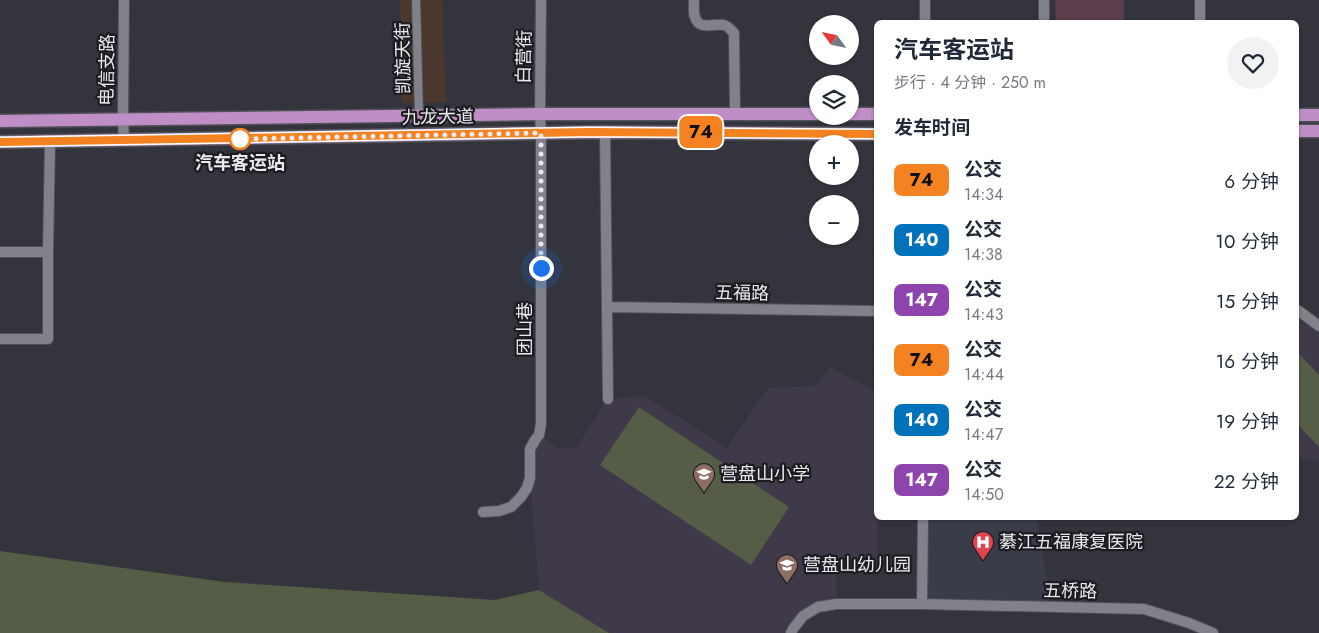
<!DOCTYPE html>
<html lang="zh">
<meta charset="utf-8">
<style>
:root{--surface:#fff;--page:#f2f2f3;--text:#1f2937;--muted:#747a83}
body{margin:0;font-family:Jost,"Noto Sans SC",sans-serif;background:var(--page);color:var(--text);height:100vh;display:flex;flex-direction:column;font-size:19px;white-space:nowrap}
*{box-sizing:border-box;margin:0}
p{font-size:16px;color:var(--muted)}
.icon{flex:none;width:28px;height:28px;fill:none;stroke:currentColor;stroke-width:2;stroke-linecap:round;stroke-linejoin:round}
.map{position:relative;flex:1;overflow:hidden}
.side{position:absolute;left:874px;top:20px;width:425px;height:500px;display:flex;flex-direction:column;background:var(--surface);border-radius:8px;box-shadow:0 1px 4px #0004}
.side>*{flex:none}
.badge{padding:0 10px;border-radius:8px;font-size:18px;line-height:32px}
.needle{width:32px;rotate:303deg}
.buttons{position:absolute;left:809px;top:15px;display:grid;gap:10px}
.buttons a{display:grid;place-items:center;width:50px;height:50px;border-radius:50%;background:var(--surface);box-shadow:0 1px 4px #0004;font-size:25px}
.you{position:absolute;width:25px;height:25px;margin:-12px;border:4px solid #fff;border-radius:50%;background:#1a73e8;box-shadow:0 0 0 8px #1a73e833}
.map>.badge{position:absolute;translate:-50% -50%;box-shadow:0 0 0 2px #fff}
h2{padding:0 20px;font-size:19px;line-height:45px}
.round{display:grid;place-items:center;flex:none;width:52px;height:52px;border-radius:26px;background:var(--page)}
.headline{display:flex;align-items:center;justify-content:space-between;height:85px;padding:0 20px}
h1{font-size:24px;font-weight:700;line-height:38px}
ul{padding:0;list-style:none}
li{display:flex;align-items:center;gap:15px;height:60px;padding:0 20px}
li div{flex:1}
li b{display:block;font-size:19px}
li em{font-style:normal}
li .badge{min-width:55px;font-weight:700;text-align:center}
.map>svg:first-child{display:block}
</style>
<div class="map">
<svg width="1319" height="633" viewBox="0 0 1319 633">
<rect width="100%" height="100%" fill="#34343c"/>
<path fill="#4a382f" d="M400 0H442L446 102 401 103Z"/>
<path fill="#3b3c4a" d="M923 518H1037L1051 607 922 604Z"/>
<path fill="#40394a" d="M1296 314 1319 327V461L1296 458Z
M830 367 875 390 878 560 837 559 836 604 818 607 791 633H609L539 590 530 478 535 440 539 435 559 448H576L608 399 645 396 727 448 768 388 817 386Z"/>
<path fill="#565d47" d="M1299 354 1319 375V447L1296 423V356Z
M639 407 789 507 751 565 600 465Z
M0 551 225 582 495 600 539 590 609 633H0Z"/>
<path fill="#5b3e4d" d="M1055 0H1124V22H1056Z"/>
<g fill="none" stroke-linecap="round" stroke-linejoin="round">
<g stroke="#515258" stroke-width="10">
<path id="pedestrian" d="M416 0 419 115"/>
</g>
<g stroke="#515258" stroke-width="12">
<path id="minor" d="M124 0 123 119 124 141
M694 0C694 5 693 12 695 17 699 31 714 23 724 25 728 26 731 30 734 33L735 113
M925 0V22
M1044 0V22
M1200 22V0
M605 132 608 399
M0 252H48
M607 307 876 311
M1296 310 1299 311 1319 326
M0 339H48V252L50 142
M483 512 499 511 511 507 521 497 527 488 530 478V449L535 440 539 435 541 424V133L540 114 541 0
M922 604 923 518
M791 633 793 629 803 616 818 607 836 604H922L1144 609 1189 623 1213 633"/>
</g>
<g stroke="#515258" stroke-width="15">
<path id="primary" d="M850 114H876
M1296 115H1319
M0 121 540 114H818
M1296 131H1319
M0 142 605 132 876 134"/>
</g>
<use href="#pedestrian" stroke="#80818b" stroke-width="8"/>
<use href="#minor" stroke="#80818b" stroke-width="10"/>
<use href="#primary" stroke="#c08ec7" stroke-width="12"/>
</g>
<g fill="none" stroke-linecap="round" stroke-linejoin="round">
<g stroke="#fff" stroke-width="11">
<path id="line" d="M0 142 589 132 876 134"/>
</g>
<use href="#line" stroke="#f58220" stroke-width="8"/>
<path stroke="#e9eaef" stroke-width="5" stroke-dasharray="0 9" d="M240 139H239L541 133V268"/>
</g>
<defs>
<g id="school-pin" transform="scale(1.125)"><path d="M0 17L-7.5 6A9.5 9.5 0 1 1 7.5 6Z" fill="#8d6e63" stroke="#1c1c20"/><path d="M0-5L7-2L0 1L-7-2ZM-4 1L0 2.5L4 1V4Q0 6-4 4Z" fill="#fff"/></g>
<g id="hospital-pin" transform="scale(1.125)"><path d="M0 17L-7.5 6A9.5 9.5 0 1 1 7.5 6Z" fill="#e0444e" stroke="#1c1c20"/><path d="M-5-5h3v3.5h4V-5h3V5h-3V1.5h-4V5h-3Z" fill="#fff"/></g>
</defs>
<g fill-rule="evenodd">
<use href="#school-pin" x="704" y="474"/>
<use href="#hospital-pin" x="983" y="542"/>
<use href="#school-pin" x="787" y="565"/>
</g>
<circle fill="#fff" stroke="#f58220" stroke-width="2.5" cx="240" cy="139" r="10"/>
<g text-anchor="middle" stroke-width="4.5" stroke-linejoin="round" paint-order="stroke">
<g font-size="18" fill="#e9eaef" stroke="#1c1c20">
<text transform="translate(524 57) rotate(-89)" y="6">白营街</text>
<text transform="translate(403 58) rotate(-91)" y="6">凯旋天街</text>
<text transform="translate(107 70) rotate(-89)" y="6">电信支路</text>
<text transform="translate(438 117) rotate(-1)" y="6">九龙大道</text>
<text transform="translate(742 293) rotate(1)" y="6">五福路</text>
<text transform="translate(525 329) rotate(-90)" y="6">团山巷</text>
<text transform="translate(1070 591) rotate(1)" y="6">五桥路</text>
</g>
<g font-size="18" font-weight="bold" fill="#e9eaef" stroke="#1c1c20">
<text x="240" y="169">汽车客运站</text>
</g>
<g font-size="18" fill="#e9eaef" stroke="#1c1c20" text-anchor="start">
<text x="720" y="480">营盘山小学</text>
<text x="999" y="548">綦江五福康复医院</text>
<text x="803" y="571">营盘山幼儿园</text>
</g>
</g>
</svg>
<div class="buttons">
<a><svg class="needle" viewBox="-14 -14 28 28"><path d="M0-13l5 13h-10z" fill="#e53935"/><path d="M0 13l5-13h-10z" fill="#747a83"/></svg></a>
<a><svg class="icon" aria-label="layers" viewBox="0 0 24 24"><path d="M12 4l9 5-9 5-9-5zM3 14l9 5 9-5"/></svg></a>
<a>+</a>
<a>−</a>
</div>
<div class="you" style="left:541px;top:268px"></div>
<b class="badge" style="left:701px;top:132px;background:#f58220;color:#111">74</b>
<section class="side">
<div class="headline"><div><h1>汽车客运站</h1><p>步行 · 4 分钟 · 250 m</p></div><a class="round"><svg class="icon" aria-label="heart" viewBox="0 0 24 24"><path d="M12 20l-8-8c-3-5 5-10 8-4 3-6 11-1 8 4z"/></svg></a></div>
<h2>发车时间</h2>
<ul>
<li><span class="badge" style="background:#f58220;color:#111">74</span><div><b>公交</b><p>14:34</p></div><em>6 分钟</em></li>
<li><span class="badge" style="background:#0072bc;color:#fff">140</span><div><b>公交</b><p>14:38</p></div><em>10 分钟</em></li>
<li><span class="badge" style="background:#8e44ad;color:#fff">147</span><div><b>公交</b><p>14:43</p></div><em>15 分钟</em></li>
<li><span class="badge" style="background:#f58220;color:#111">74</span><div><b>公交</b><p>14:44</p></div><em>16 分钟</em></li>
<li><span class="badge" style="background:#0072bc;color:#fff">140</span><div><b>公交</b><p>14:47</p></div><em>19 分钟</em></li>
<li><span class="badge" style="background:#8e44ad;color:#fff">147</span><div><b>公交</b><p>14:50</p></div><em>22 分钟</em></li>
</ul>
</section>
</div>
